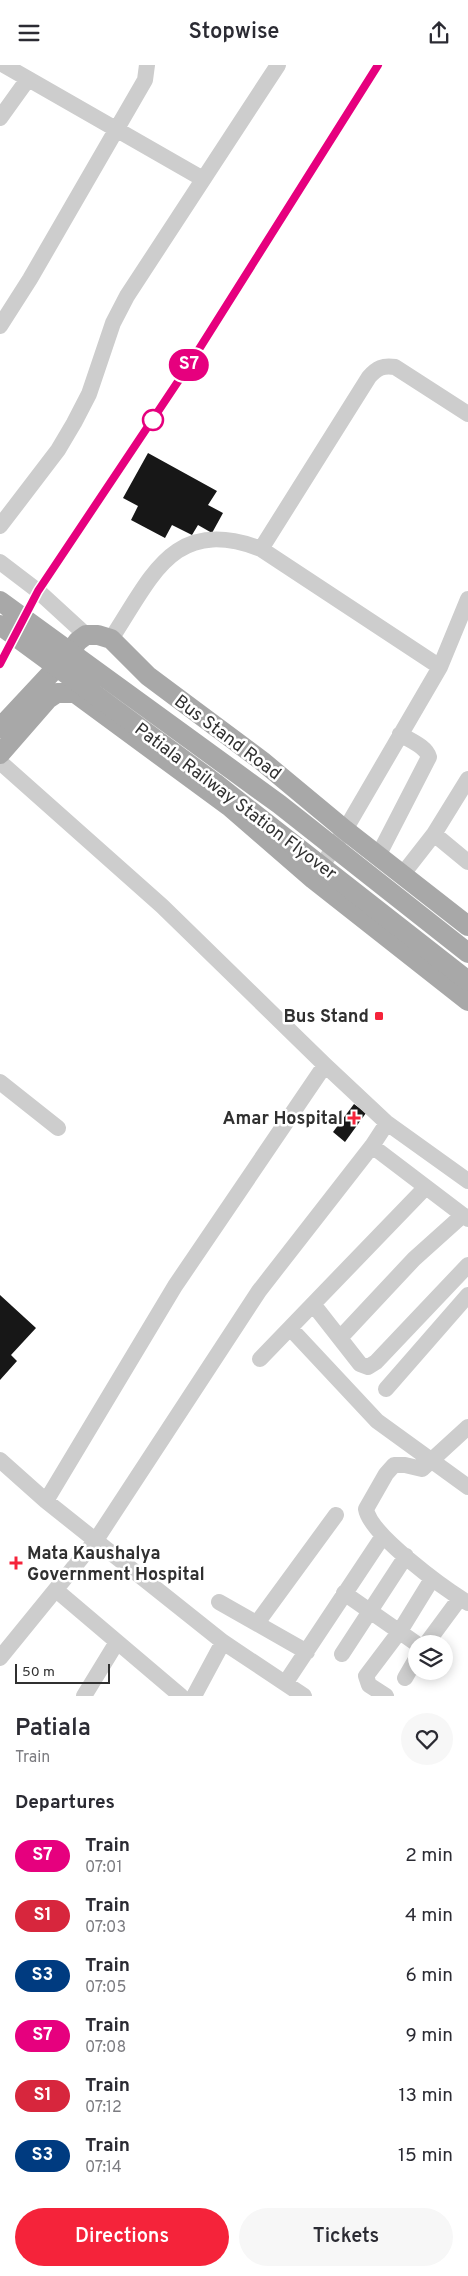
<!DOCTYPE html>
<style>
:root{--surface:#fff;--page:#f7f7f7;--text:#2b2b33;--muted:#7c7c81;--accent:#f5233a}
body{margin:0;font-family:Overpass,sans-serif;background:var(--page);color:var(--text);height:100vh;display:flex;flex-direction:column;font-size:19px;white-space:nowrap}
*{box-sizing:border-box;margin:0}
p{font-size:16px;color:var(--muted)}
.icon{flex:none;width:28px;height:28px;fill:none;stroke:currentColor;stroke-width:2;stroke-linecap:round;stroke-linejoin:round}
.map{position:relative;height:1631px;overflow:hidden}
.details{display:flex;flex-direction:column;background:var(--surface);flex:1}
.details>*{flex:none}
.badge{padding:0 10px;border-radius:16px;font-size:18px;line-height:32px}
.controls{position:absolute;left:408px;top:1570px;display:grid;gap:10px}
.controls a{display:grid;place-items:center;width:45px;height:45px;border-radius:50%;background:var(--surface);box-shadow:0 2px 12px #0003;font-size:25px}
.scale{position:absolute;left:15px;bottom:12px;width:95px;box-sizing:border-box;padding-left:5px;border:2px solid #303030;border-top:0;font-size:14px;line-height:18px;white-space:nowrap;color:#303030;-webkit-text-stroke:4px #fff;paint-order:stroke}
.map>.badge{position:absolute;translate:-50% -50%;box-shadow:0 0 0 2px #fff}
h2{padding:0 15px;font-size:19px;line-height:45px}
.round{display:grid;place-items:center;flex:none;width:52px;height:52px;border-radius:26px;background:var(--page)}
.headline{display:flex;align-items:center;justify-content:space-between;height:85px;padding:0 15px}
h1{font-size:24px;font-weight:600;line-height:38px}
.primary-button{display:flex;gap:10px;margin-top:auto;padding:10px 15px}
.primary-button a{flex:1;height:58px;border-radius:30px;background:var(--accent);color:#fff;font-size:20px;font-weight:600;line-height:58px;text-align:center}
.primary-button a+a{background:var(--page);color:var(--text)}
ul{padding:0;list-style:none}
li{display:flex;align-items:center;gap:15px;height:60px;padding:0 15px}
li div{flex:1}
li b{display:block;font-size:19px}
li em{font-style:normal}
li .badge{min-width:55px;font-weight:700;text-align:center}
header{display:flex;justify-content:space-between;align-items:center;height:65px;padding:0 15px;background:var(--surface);font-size:22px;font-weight:600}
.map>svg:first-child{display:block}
</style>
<header><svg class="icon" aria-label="menu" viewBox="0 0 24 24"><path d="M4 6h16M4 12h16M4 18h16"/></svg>Stopwise<svg class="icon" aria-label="share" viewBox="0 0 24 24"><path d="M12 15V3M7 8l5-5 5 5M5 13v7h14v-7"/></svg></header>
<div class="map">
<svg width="468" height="1631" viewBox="0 0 468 1631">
<rect width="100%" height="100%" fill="#fff"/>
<path fill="#171717" d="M148 388 217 426 208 440 223 448 212 468 198 460 192 470 172 460 165 473 131 455 138 441 123 433Z
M354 1039 366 1048 345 1077 333 1067Z
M0 1230 36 1263 11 1290 17 1296 0 1315Z"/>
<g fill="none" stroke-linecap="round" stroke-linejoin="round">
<path stroke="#cdcdcd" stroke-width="16" d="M4 0 203 114
M0 53 28 14
M0 261 30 214 145 15 147 0
M0 461 58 385 74 358 89 329 113 258 127 231 278 0
M261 484 440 602
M0 497 38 526 86 570
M111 574C152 512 173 450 261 484L369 312C377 303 383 300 395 302L468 349
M0 697 162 841 325 1000 387 1058
M434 769 468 797
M378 791 429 692C426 681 409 675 400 669
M316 810 345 765 440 602 468 534
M402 810 434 769 468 714
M0 1017 58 1063
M372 1081 468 1154
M313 1239 360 1299 368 1302 376 1297 468 1200
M290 1263 377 1356 468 1422
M340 1273 414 1194 463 1150
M260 1294 426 1122
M386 1324 468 1230
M468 1362 422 1404 405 1400H394L386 1409 366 1444C370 1470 445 1524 468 1538
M0 1395 46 1436 223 1577 304 1631
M46 1436 175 1221 325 1000
M56 1525 181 1631
M344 1528 417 1579
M219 1537 307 1587
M257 1558 336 1450
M426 1579 460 1533
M342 1589 406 1491
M0 1593 96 1475 259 1226 372 1081 387 1058 468 1116
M405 1613 416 1594
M286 1617 383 1471
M84 1631 117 1577
M194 1631 223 1577
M386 1631 369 1620 366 1611 400 1566 432 1514"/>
<path stroke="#a8a8a8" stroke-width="20" d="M0 663 67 591 78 576 86 570H98L111 574 148 611 262 696 345 765 468 861
M0 689 48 634 57 628H75L230 742 313 814 468 936"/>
<path stroke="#858585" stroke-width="4" stroke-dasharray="5 4" stroke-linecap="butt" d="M0 599 38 526 189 300 378 0"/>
<path stroke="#a8a8a8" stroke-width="20" d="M0 536 279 739 468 888
M0 560 215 718 468 916"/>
</g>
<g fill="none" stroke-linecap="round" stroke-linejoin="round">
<g stroke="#fff" stroke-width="11">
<path id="line" d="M0 599 38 526 189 300 378 0"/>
</g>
<use href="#line" stroke="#e6007e" stroke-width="8"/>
</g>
<circle fill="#fff" stroke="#e6007e" stroke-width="2.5" cx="153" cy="355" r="10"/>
<g fill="#f5233a" stroke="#fff" stroke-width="2">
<rect x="374" y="946" width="10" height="10" rx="2.5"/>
<path d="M351.5 1045.5h5v5h5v5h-5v5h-5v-5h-5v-5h5z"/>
<path d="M13.5 1490.5h5v5h5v5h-5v5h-5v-5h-5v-5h5z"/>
</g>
<g text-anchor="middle" stroke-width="5" stroke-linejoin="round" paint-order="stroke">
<g font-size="18" fill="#303030" stroke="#fff">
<text transform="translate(228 672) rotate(37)" y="6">Bus Stand Road</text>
<text transform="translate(236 736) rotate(37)" y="6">Patiala Railway Station Flyover</text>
</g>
<g font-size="18" font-weight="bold" fill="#303030" stroke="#fff" text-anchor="end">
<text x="369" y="957">Bus Stand</text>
<text x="343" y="1059">Amar Hospital</text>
<text x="27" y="1494" text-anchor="start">Mata Kaushalya<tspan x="27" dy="21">Government Hospital</tspan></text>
</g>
</g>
</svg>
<div class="controls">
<a><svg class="icon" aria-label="layers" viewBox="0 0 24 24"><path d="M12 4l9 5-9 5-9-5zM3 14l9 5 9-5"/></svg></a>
</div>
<div class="scale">50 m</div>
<b class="badge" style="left:189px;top:300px;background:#e6007e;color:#fff">S7</b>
</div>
<section class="details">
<div class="headline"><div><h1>Patiala</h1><p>Train</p></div><a class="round"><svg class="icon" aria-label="heart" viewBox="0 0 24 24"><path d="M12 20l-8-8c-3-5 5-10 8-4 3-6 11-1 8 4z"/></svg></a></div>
<h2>Departures</h2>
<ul>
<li><span class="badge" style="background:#e6007e;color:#fff">S7</span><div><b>Train</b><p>07:01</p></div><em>2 min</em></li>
<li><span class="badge" style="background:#d7263d;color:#fff">S1</span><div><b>Train</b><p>07:03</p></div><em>4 min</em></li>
<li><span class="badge" style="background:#003b80;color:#fff">S3</span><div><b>Train</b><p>07:05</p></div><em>6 min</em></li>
<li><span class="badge" style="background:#e6007e;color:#fff">S7</span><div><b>Train</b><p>07:08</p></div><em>9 min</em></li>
<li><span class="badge" style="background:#d7263d;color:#fff">S1</span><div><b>Train</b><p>07:12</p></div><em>13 min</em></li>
<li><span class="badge" style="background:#003b80;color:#fff">S3</span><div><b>Train</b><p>07:14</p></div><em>15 min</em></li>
</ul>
<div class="primary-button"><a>Directions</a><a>Tickets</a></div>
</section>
